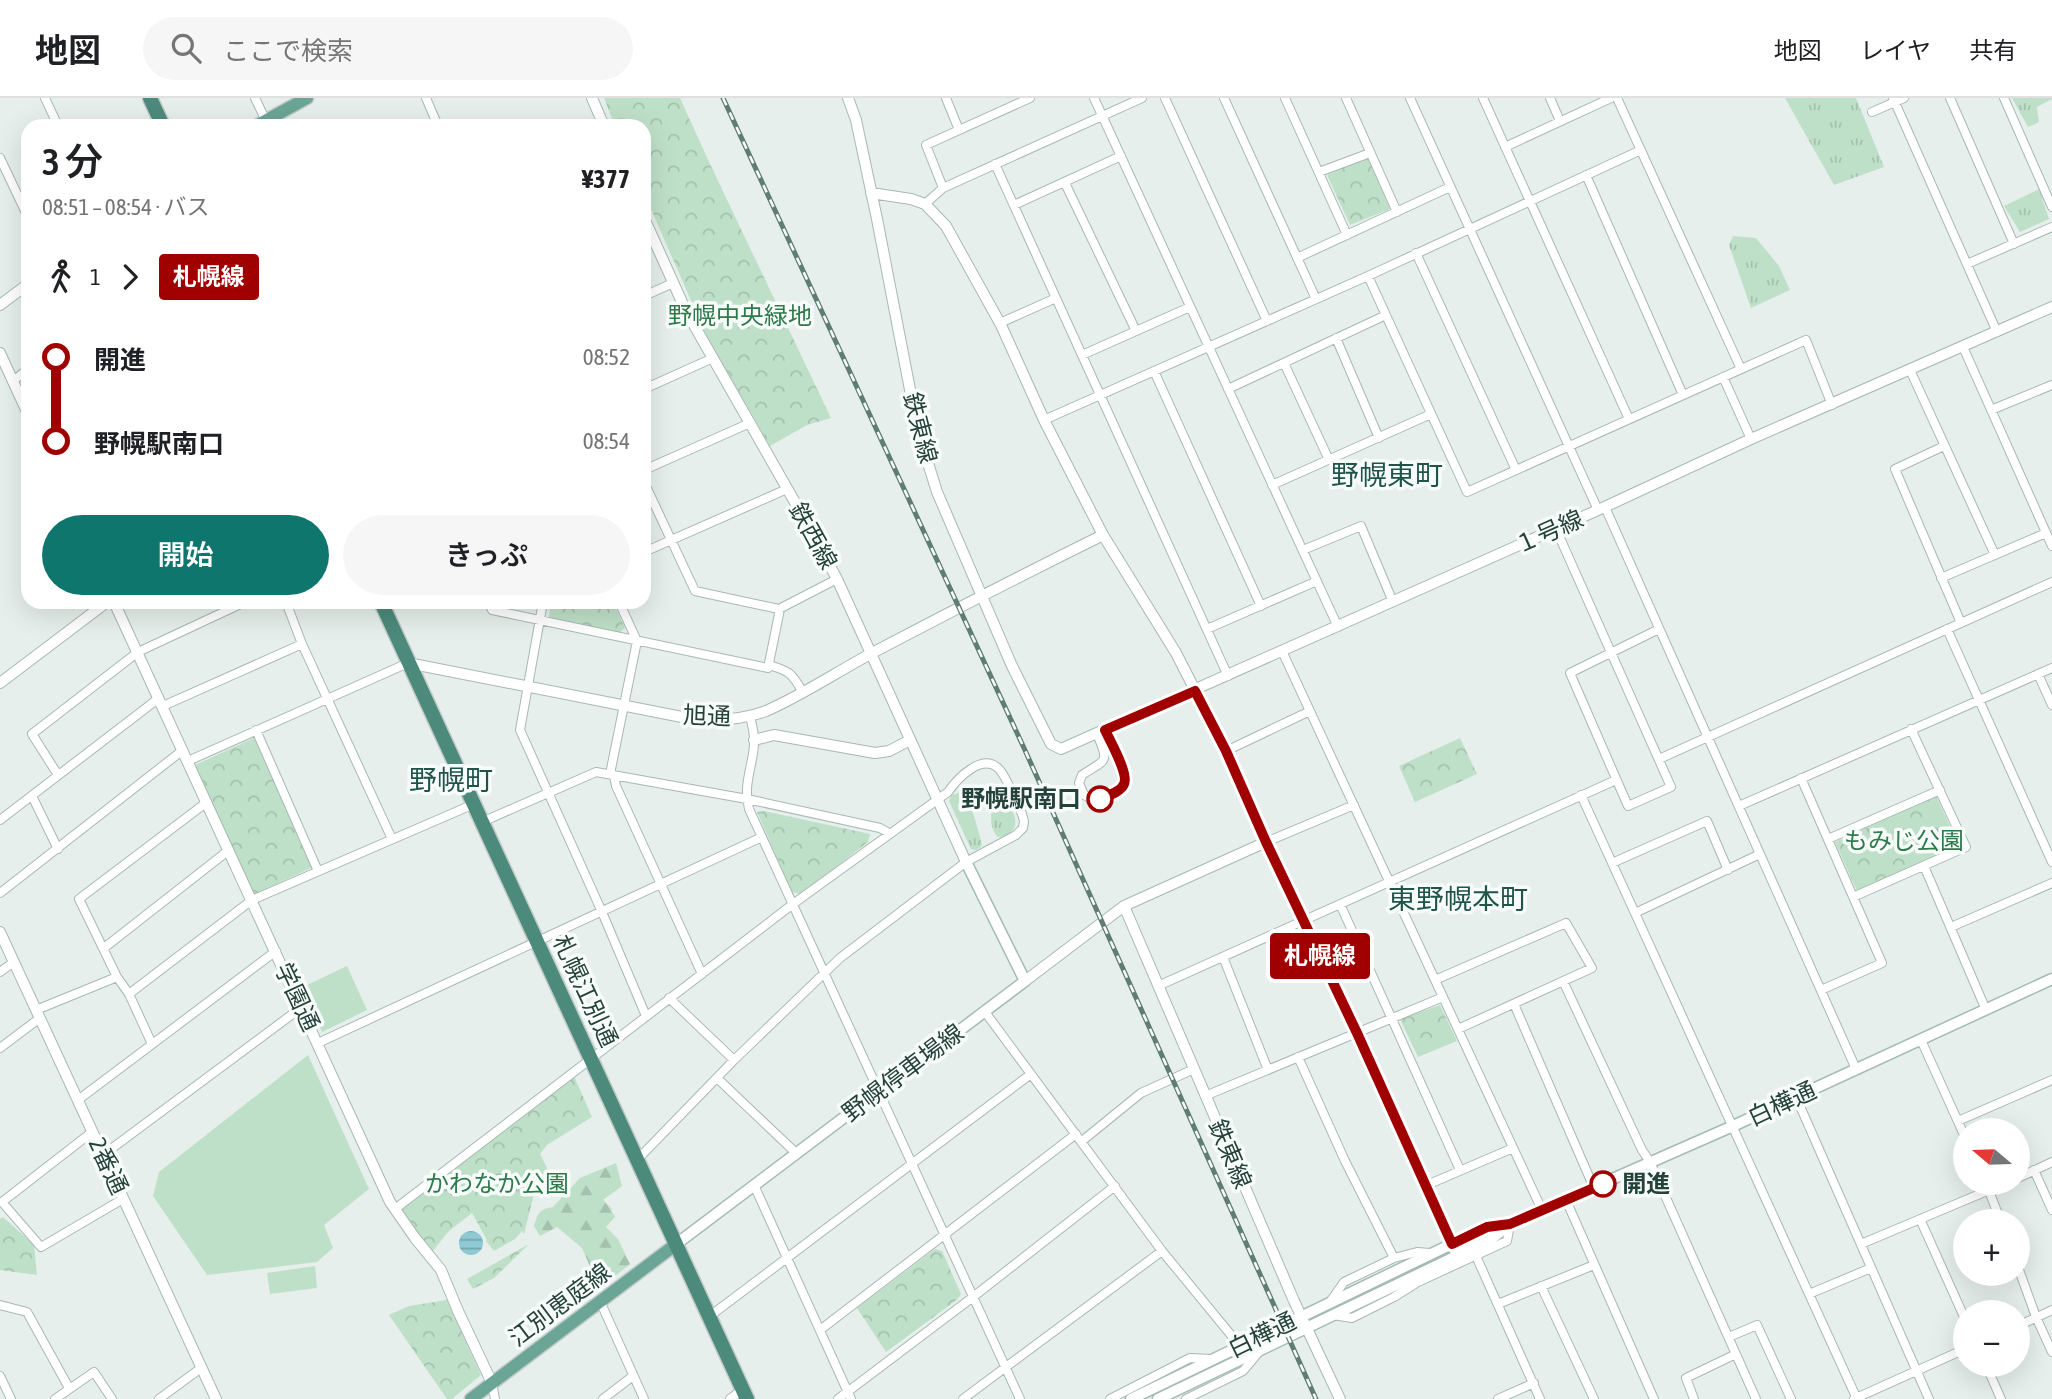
<!DOCTYPE html>
<html lang="ja">
<meta charset="utf-8">
<style>
:root{--surface:#fff;--page:#f6f6f6;--text:#202124;--muted:#757577;--line:#e0e0e0;--accent:#0f766e}
body{margin:0;font-family:"Asap Condensed","Noto Sans JP",sans-serif;background:var(--page);color:var(--text);height:100vh;display:flex;flex-direction:column;font-size:26px;white-space:nowrap}
*{box-sizing:border-box;margin:0}
p{font-size:23px;color:var(--muted)}
.icon{flex:none;width:38px;height:38px;fill:none;stroke:currentColor;stroke-width:2;stroke-linecap:round;stroke-linejoin:round}
.map{position:relative;flex:1;overflow:hidden}
.side{position:absolute;left:21px;top:21px;width:630px;height:490px;display:flex;flex-direction:column;background:var(--surface);border-radius:21px;box-shadow:0 7px 28px #0002}
.side>*{flex:none}
.badge{padding:0 14px;border-radius:5px;font-size:24px;line-height:46px}
.needle{width:46px;rotate:289deg}
.buttons{position:absolute;left:1953px;top:1020px;display:grid;gap:14px}
.buttons a{display:grid;place-items:center;width:77px;height:77px;border-radius:50%;background:var(--surface);box-shadow:0 7px 28px #0002;font-size:35px}
.map>.badge{position:absolute;translate:-50% -50%;box-shadow:0 0 0 4px #fff}
.legs{display:flex;align-items:center;gap:10px;height:77px;padding:0 21px;font-size:23px}
.legs p{margin-inline-start:auto}
.overview{display:flex;align-items:center;justify-content:space-between;height:119px;padding:0 21px}
h1{font-size:38px;font-weight:600;line-height:52px}
.action{display:flex;gap:14px;margin-top:auto;padding:14px 21px}
.action a{flex:1;height:80px;border-radius:42px;background:var(--accent);color:#fff;font-size:28px;font-weight:600;line-height:80px;text-align:center}
.action a+a{background:var(--page);color:var(--text)}
ul{padding:0 21px;list-style:none}
li{display:flex;align-items:center;gap:24px;height:84px;font-size:26px}
li i{display:grid;place-items:center;width:10px;height:100%;margin:0 9px;background:currentColor}
li i::after{content:'';width:18px;height:18px;margin:-9px;border:5px solid;border-radius:50%;background:var(--surface)}
li p{margin-inline-start:auto}
li:first-child i{background:linear-gradient(#0000 50%,currentColor 0)}
li:last-child i{background:linear-gradient(currentColor 50%,#0000 0)}
header{display:flex;align-items:center;gap:42px;box-sizing:border-box;height:98px;padding:0 35px;background:var(--surface);border-bottom:2px solid var(--line)}
header strong{font-size:33px}
nav{display:flex;gap:38px;margin-inline-start:auto;font-size:24px}
.search{width:490px;height:63px;background:var(--page);display:flex;align-items:center;gap:18px;box-sizing:border-box;padding:0 24px;border-radius:38px;color:var(--muted);font-size:26px}
.map>svg:first-child{display:block}
</style>
<header>
<strong>地図</strong>
<div class="search"><svg class="icon" aria-label="search" viewBox="0 0 24 24"><circle cx="10" cy="10" r="6"/><path d="M15 15l6 6"/></svg>ここで検索</div>
<nav><a>地図</a><a>レイヤ</a><a>共有</a></nav>
</header>
<div class="map">
<svg width="2052" height="1301" viewBox="0 0 2052 1301">
<defs>
<pattern id="grass-tufts" width="24" height="20" patternUnits="userSpaceOnUse" patternTransform="scale(1.75)"><rect width="24" height="20" fill="#bfe0c8"/><path d="M3 7l-1-3M5 7V3M7 7l1-3M15 17l-1-3M17 17v-4M19 17l1-3" fill="none" stroke="#a4c1ad"/></pattern>
<pattern id="forest-firs" width="22" height="20" patternUnits="userSpaceOnUse" patternTransform="scale(1.75)"><rect width="22" height="20" fill="#bfe0c8"/><path d="M5 1l3.5 6h-7zM16 11l3.5 6h-7z" fill="#a4c1ad"/></pattern>
<pattern id="park-crowns" width="20" height="18" patternUnits="userSpaceOnUse" patternTransform="scale(1.75)"><rect width="20" height="18" fill="#bfe0c8"/><path d="M2 6a3 3 0 1 1 6 0M12 15a3 3 0 1 1 6 0" fill="none" stroke="#a4c1ad"/></pattern>
<pattern id="water-rules" width="6" height="5" patternUnits="userSpaceOnUse" patternTransform="scale(1.75)"><rect width="6" height="5" fill="#8ec9d4"/><path d="M0 2.5h6" fill="none" stroke="#74a5ad"/></pattern>
</defs>
<rect width="100%" height="100%" fill="#e6efeb"/>
<path fill="url(#grass-tufts)" d="M1785 0H1856L1884 69 1834 87Z
M2012 0H2052V1L2037 9 2039 24 2028 29Z
M2039 91 2049 121 2020 134 2004 108Z
M1733 138 1756 140 1779 168 1790 192 1751 210 1729 147Z
M963 694 968 696 972 701V711L982 746 981 749 976 752 971 751 949 703 951 697Z
M997 701C1016 707 1026 736 998 739 989 731 989 711 997 701Z"/>
<path fill="url(#forest-firs)" d="M616 1065 622 1088 603 1102 612 1111 611 1112 615 1119 606 1129 618 1141 630 1166 604 1187 593 1175 582 1150 557 1129 540 1138 534 1128C538 1115 539 1111 553 1109L580 1080Z"/>
<path fill="url(#park-crowns)" d="M604 0H680L710 66 831 320 807 327 770 348 706 237 644 95V28H615Z
M1368 59 1390 111 1350 127 1327 77Z
M551 504H613L625 530 619 535 549 519Z
M256 639 313 769 253 797 195 667Z
M1460 640 1477 676 1415 704 1399 668Z
M1936 698 1959 748 1857 793 1835 744Z
M764 713 870 736 868 744 801 796 792 794 757 714Z
M1440 907 1457 943 1418 959 1400 921Z
M574 978 592 1019 547 1047 540 1056 548 1072 537 1084 524 1136 522 1133 515 1141 494 1153 486 1143 487 1142 472 1115 449 1133 432 1154 413 1131 400 1109 534 1011Z
M3 1119 34 1147 37 1177 0 1172V1121Z
M529 1146 494 1180 473 1191 467 1181Z
M935 1151 942 1153 961 1196 958 1201 886 1254 857 1210Z
M447 1202 481 1277 452 1301H447L389 1217 409 1208Z"/>
<path fill="#bfe0c8" d="M347 868 367 912 322 934 303 889Z
M308 957 369 1091 324 1127 333 1150 317 1164 207 1177 153 1098 159 1074Z
M315 1168 317 1190 270 1196 267 1175Z"/>
<path fill="url(#water-rules)" d="M459 1145a12 12 0 1 1 24 0a12 12 0 1 1-24 0Z"/>
<g fill="none" stroke-linecap="round" stroke-linejoin="round">
<g stroke="#a8b8b2" stroke-width="10">
<path id="minor" d="M45 0 58 28
M255 0 266 23
M426 0 438 28
M946 0 959 32
M1094 0 1338 529
M1165 0 1267 223
M1224 0 1316 201
M1285 0 1347 137
M1346 0 1397 114
M1410 0 1598 412
M1483 0 1629 321
M1550 0 1560 23
M1617 0 1741 271
M1893 0 1997 234
M1950 0 2014 146
M2004 0 2052 109
M1872 14 1904 0
M1505 49 1611 0
M0 60 28 119
M995 66 1228 578
M1319 74 1370 55
M1586 77 1683 297
M1065 85 1136 233
M943 90 926 47 1030 0
M925 106 943 90 1142 0
M1014 107 1121 58
M1416 155 1516 372
M1297 160 1450 89
M1967 166 2052 129
M1368 178 1467 394 1806 242 1832 307
M644 198 673 185
M1000 225 1056 200
M1336 240 1379 340
M1963 249 2052 448
M1082 257 1190 209
M1284 265 1329 362
M1910 272 1995 457
M1154 273 1261 508
M1723 279 1751 341
M13 283 28 271
M644 291 713 260
M1228 291 1386 217
M1991 312 2052 287
M1044 322 1368 178 1641 52
M1944 348 1895 371 1961 525
M644 372 750 325
M644 384 695 493 779 511 837 481
M1272 387 1431 316
M1605 409 1856 971
M1556 431 1671 689 1628 708 1570 575 1659 531
M1303 452 1361 428 1393 504
M644 454 787 391
M1941 480 2046 435
M286 504 302 546 392 741
M488 504 492 512 768 570 780 511
M543 504 520 632 602 814 646 918
M1207 531 1317 483
M1947 531 2052 764
M1282 553 1542 1112
M769 567C789 573 792 575 802 593
M2038 576 2052 607
M163 608 302 546
M750 618C752 627 755 637 754 647 752 672 743 685 749 711L1020 1301
M256 632 318 773
M1097 636C1110 666 1106 661 1082 677L1079 685 1084 697 1095 702C1104 700 1121 694 1125 686 1129 676 1110 643 1106 632
M1226 653 1310 613
M1659 661 2052 484
M188 663 408 565
M610 676 637 543 619 504
M58 677 32 636 138 554 245 504
M614 677 616 688 702 876
M1801 680 1882 865 1821 892
M1581 697 1857 1301
M32 698 58 751
M1739 708 2052 570
M0 722 159 600
M482 724 596 674 747 701 880 730 889 735
M1828 741 1940 692
M1266 744 1354 707
M1612 765 1707 723 1728 772
M1924 768 1986 912
M0 795 183 652
M1853 799 1966 749 1911 631
M1340 806 1460 1072
M1635 815 1760 756
M1951 829 2052 785
M104 850 229 752
M1223 859 1268 972
M0 874 14 864
M1435 882 1566 825 1592 870 1458 931
M1563 883 1642 1052 1650 1064 1756 1301
M1158 888 1616 682
M129 896 252 802 474 706
M669 900 734 962
M1514 906 1594 1090
M36 912 117 879
M985 914 1162 1153 1240 1248
M1921 942 1965 1039
M318 945 762 739
M152 946 129 896 117 879 79 801 207 704
M0 950 40 920
M1298 959 1345 1063 1394 1160
M718 981 796 1055
M1205 998 1443 899
M1796 999 1929 1301
M78 1002 276 853
M1958 1023 2052 982
M92 1034 2 1104 41 1149 123 1101
M1082 1043 1141 995 1194 971
M103 1057 302 909
M2034 1072 2052 1112
M2018 1080 2052 1064
M1986 1085 2001 1124
M754 1087 851 1301
M1427 1087 1513 1050
M1566 1102 1654 1301
M395 1111 793 806 948 694C957 681 982 654 999 671 1006 678 1017 705 1022 716L1024 723 1023 730 1016 737 966 764 840 860 734 962 638 1061
M1920 1121 1965 1221
M1861 1146 2006 1085
M1476 1158 1540 1301
M2018 1169 2036 1219 2052 1254
M1541 1188 1594 1301
M1809 1196 1871 1170
M600 1203 644 1301
M1330 1204 1344 1184 1394 1160 1417 1154 1430 1155
M1498 1206 1594 1167
M0 1207 27 1214 69 1290
M1333 1217 1352 1220 1394 1199 1418 1184 1507 1143 1510 1126
M710 1218 1031 976
M2018 1228 2052 1212
M820 1232 1076 1036
M1729 1239 1757 1227 1791 1301
M1986 1267 2001 1301
M0 1278 11 1301
M492 1285 495 1301
M55 1301 94 1274 112 1301
M159 1301 201 1270
M603 1301 633 1278
M730 1301 743 1291
M838 1301 973 1199 1115 1088
M963 1301 1162 1153
M1110 1301 1190 1260 1212 1261
M1186 1301 1243 1273 1259 1254
M1498 1301 1534 1285
M1694 1301 1686 1280 1736 1256
M1854 1301 1965 1251"/>
</g>
<g stroke="#a8b8b2" stroke-width="12">
<path id="tertiary" d="M592 0 604 28
M848 0 856 22 877 121 918 333 937 394 1012 568 1051 646 1061 651 1598 412 1751 341 2052 209
M871 95 911 101 925 106 946 128 1001 227 1044 322 1103 437 1176 555 1226 653 1266 744 1357 935 1455 1153
M644 120 686 213 809 429 837 481 966 764
M0 207 28 186
M0 255 28 316
M114 504 390 1104 415 1140 441 1172 458 1213 492 1285
M408 565 692 621C717 623 742 622 766 613 803 597 838 573 874 554 950 514 1026 475 1103 437
M0 585 107 504
M754 642 774 637 875 655 889 653 910 642
M1124 808 1294 1203 1340 1301
M0 834 216 1301
M1025 883 1124 808 1266 744"/>
</g>
<g stroke="#a4bbb3" stroke-width="13">
<path id="secondary" d="M675 1147 1025 883 966 764
M1131 1301 1487 1129 1507 1126
M1158 1301 1490 1142 1510 1126 1733 1028 2052 881"/>
</g>
<g stroke="#c2cac8" stroke-width="15">
<path id="primary" d="M256 28 307 0
M471 1301 675 1147"/>
</g>
<g stroke="#c2cac8" stroke-width="17">
<path id="trunk" d="M150 0 163 28
M381 504 747 1301"/>
</g>
<use href="#minor" stroke="#fff" stroke-width="8"/>
<use href="#tertiary" stroke="#fff" stroke-width="10"/>
<use href="#secondary" stroke="#fff" stroke-width="10"/>
<use href="#primary" stroke="#6aa596" stroke-width="12"/>
<use href="#trunk" stroke="#4c8a7c" stroke-width="14"/>
<g stroke="#5f7d75" stroke-width="5">
<path id="rail" d="M723 0 1024 650 1316 1301"/>
</g>
<use href="#rail" stroke="#f7fbf9" stroke-width="2.5" stroke-dasharray="8" stroke-linecap="butt"/>
</g>
<g fill="none" stroke-linecap="round" stroke-linejoin="round">
<g stroke="#fff" stroke-width="16">
<path id="line-1" d="M1100 701C1107 698 1121 694 1124 686 1129 676 1110 643 1105 632L1195 593 1226 653 1266 744 1357 935 1452 1146 1487 1129 1510 1126 1603 1086"/>
</g>
<use href="#line-1" stroke="#a00000" stroke-width="10"/>
</g>
<g fill="#fff" stroke="#a00000" stroke-width="3.5">
<circle cx="1100" cy="701" r="12"/>
<circle cx="1603" cy="1086" r="12"/>
</g>
<g text-anchor="middle" stroke-width="7" stroke-linejoin="round" paint-order="stroke">
<g font-size="24" fill="#2d7a4b" stroke="#f7fbf9">
<text x="740" y="226">野幌中央緑地</text>
<text x="1904" y="751">もみじ公園</text>
<text x="497" y="1094">かわなか公園</text>
</g>
<g font-size="24" fill="#24423a" stroke="#f7fbf9">
<text transform="translate(920 330) rotate(76)" y="8">鉄東線</text>
<text transform="translate(1549 434) rotate(-24)" y="8">１号線</text>
<text transform="translate(813 438) rotate(61)" y="8">鉄西線</text>
<text transform="translate(707 618) rotate(2)" y="8">旭通</text>
<text transform="translate(585 893) rotate(65)" y="8">札幌江別通</text>
<text transform="translate(297 899) rotate(65)" y="8">学園通</text>
<text transform="translate(903 975) rotate(-37)" y="8">野幌停車場線</text>
<text transform="translate(1782 1006) rotate(-25)" y="8">白樺通</text>
<text transform="translate(1230 1056) rotate(67)" y="8">鉄東線</text>
<text transform="translate(108 1068) rotate(65)" y="8">2番通</text>
<text transform="translate(560 1207) rotate(-37)" y="8">江別恵庭線</text>
<text transform="translate(1262 1237) rotate(-26)" y="8">白樺通</text>
</g>
<g font-size="24" font-weight="bold" fill="#24423a" stroke="#f7fbf9" text-anchor="end">
<text x="1081" y="709">野幌駅南口</text>
<text x="1622" y="1094" text-anchor="start">開進</text>
</g>
<g font-size="28" fill="#1f5548" stroke="#f7fbf9">
<text x="1387" y="387">野幌東町</text>
<text x="451" y="692">野幌町</text>
<text x="1458" y="811">東野幌本町</text>
</g>
</g>
</svg>
<div class="buttons">
<a><svg class="needle" viewBox="-14 -14 28 28"><path d="M0-13l5 13h-10z" fill="#e53935"/><path d="M0 13l5-13h-10z" fill="#757577"/></svg></a>
<a>+</a>
<a>−</a>
</div>
<b class="badge" style="left:1320px;top:858px;background:#a00000;color:#fff">札幌線</b>
<section class="side">
<div class="overview"><div><h1>3 分</h1><p>08:51 – 08:54 · バス</p></div><b>¥377</b></div>
<div class="legs"><svg class="icon" aria-label="walk" viewBox="0 0 24 24"><circle cx="13" cy="4" r="2"/><path d="M13 8l-2 6 4 7M11 14l-3 7M7 12l3-4h3l4 4"/></svg>1<svg class="icon" aria-label="forward" viewBox="0 0 24 24"><path d="M9 5l7 7-7 7"/></svg><b class="badge" style="background:#a00000;color:#fff">札幌線</b></div>
<ul>
<li><i style="color:#a00000"></i><b>開進</b><p>08:52</p></li>
<li><i style="color:#a00000"></i><b>野幌駅南口</b><p>08:54</p></li>
</ul>
<div class="action"><a>開始</a><a>きっぷ</a></div>
</section>
</div>
